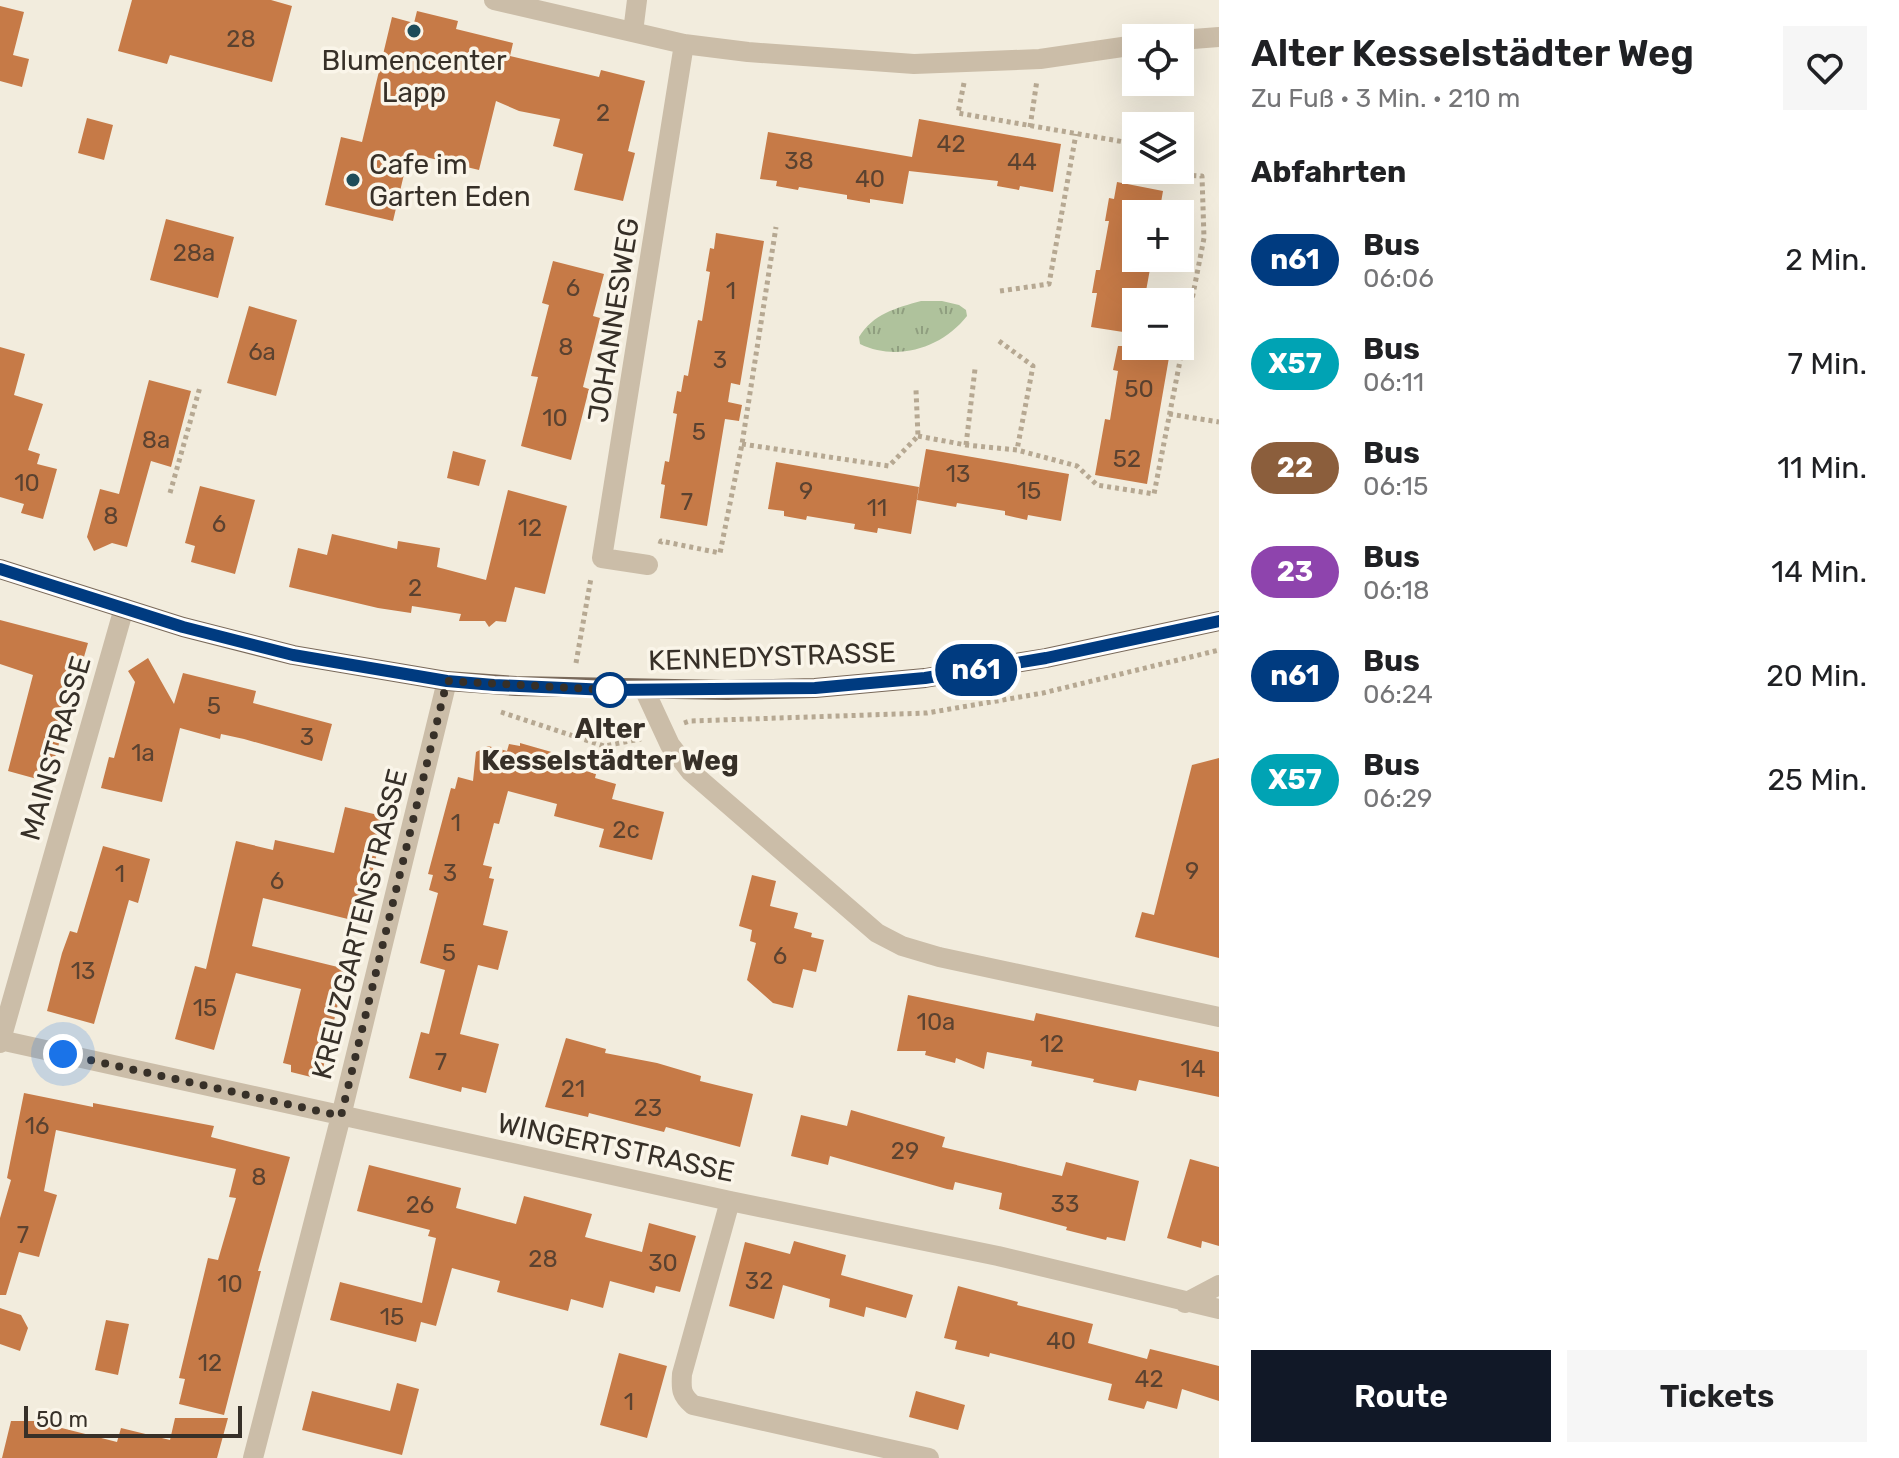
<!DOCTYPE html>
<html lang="de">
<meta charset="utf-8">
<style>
:root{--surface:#fff;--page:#f6f6f6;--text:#202124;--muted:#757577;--accent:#111827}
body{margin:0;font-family:Rubik,sans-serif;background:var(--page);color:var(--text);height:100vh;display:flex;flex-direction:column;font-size:30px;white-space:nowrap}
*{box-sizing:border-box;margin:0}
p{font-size:26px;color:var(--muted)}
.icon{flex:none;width:44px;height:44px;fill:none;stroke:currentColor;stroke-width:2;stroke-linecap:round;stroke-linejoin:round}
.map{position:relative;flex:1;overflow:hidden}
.details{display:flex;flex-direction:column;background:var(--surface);width:680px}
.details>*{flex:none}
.badge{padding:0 16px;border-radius:26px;font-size:28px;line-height:52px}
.tools{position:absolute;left:1122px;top:24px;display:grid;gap:16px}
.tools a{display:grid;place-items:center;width:72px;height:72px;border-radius:0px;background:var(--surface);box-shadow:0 8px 32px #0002;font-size:40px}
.scale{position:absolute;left:24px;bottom:20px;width:218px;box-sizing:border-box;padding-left:8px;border:4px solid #373028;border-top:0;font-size:22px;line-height:28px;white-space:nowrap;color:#373028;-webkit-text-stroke:6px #faf5e9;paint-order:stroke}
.you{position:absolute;width:40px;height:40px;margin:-20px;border:6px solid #fff;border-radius:50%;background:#1a73e8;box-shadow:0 0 0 12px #1a73e833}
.map>.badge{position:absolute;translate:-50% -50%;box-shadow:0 0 0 4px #fff}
h2{padding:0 32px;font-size:30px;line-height:72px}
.round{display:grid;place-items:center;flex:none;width:84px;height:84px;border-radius:0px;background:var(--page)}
.overview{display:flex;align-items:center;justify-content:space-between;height:136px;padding:0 32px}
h1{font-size:38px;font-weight:600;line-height:60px}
.cta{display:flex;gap:16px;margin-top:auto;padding:16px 32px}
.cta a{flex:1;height:92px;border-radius:0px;background:var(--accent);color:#fff;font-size:32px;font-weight:600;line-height:92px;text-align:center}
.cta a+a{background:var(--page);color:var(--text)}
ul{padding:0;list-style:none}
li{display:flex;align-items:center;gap:24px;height:104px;padding:0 32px}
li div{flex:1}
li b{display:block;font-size:30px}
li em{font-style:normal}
li .badge{min-width:88px;font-weight:700;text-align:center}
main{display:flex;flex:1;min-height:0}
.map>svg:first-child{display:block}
</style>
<main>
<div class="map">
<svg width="1219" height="1458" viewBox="0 0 1219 1458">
<defs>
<pattern id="grass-tufts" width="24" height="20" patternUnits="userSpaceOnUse" patternTransform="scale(2)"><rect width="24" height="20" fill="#afc29c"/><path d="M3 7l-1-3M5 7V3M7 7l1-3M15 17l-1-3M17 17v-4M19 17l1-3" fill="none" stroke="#8f9e7f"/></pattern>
</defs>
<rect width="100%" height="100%" fill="#f2ecdd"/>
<path fill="url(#grass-tufts)" d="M921 301H942L959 305 966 310 967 316C942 348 897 362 860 344L859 337C873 314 896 308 921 301Z"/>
<path fill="#c67a47" d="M132 0H271L292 6 272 82 170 55 167 64 118 51Z
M0 6 24 12 13 55 29 59 22 87 0 81Z
M417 11 458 21 456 29 513 43 510 56 599 77 601 70 645 81 628 151 635 153 623 201 574 190 583 154 553 146 560 119 519 111 496 101 479 170 409 153 393 221 325 205 341 137 362 142 392 17 414 23Z
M87 118 113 125 104 160 78 153Z
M919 119 1061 144 1053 192 1020 186 1019 190 997 186 998 181 909 171 903 204 870 199V203L847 199V195L799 187 798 190 776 186 777 181 760 179 768 132 912 157Z
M1117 182 1163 191 1159 214H1136V258H1152L1144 302H1136V334L1091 327 1097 293H1092L1096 270H1100L1109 221H1105L1109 198 1114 199Z
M166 219 234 237 218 298 150 280Z
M716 233 764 241 740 385 731 383 728 402 742 405 739 421 725 419 707 526 660 518 665 485 661 484 665 461 669 462 677 414 673 413 677 391 681 392 684 375 688 376 698 320 702 321 710 272 706 271 710 248 714 249Z
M553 261 604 274 593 316 600 318 583 387 589 389 571 460 521 446 538 377 531 376 549 305 542 303Z
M249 306 297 320 276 396 227 383Z
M1118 346H1171L1147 484 1095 475 1105 419 1110 420 1118 371 1113 370Z
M0 347 25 354 14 395 43 404 28 450 40 454 37 464 57 469 43 519 21 513 24 504 0 497Z
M149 380 191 391 171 467 151 461 127 547 112 543 94 551 87 537 100 489 119 494Z
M926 449 1069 474 1061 521 1028 515 1027 520 1005 515V511L957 503 956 507 917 500Z
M453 451 486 460 479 486 447 478Z
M776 462 919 487 911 534 878 528 877 533 854 529 855 524 807 516 806 520 784 516V511L768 509Z
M200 486 255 500 235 574 191 562 195 546 185 543Z
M508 490 567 506 545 594 515 587 506 622 496 621 489 627 485 621H459L461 614 412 606 411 613 378 608 289 587 298 548 327 555 332 534 397 549 398 541 440 548 437 567 486 580Z
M0 620 88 643 48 782 8 771 33 675 0 664Z
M148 658 174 704 183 673 256 691 253 703 332 724 322 761 244 739 221 734 220 739 180 728 162 802 101 788 109 757 114 758 135 682 128 671Z
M520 743 555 753 554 758 587 767 586 771 596 774 595 778 616 784 612 799 664 812 652 860 599 847 604 829 554 816 557 804 508 791 499 824 494 823 483 865 492 867 489 878 494 879 483 925 508 931 498 970 478 965 460 1034 499 1044 486 1093 462 1087 461 1092 409 1078 421 1032 429 1034 445 970 420 963 438 893 429 890 433 875 428 874 451 788 455 789 458 777 473 781 476 752 488 746 507 751 509 744 520 746Z
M1219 758V958L1135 937 1142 912 1154 915 1192 765Z
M345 807 386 817 360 922 263 898 252 946 346 969 322 1073 314 1071 311 1077 291 1072V1065L283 1063 301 989 236 973 214 1050 175 1039 195 966 206 969 236 841 273 850 275 840 334 853Z
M103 846 150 859 138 903 129 900 94 1024 47 1011 62 953 70 931 77 933Z
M752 875 776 881 770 906 798 913 794 928 812 933 811 937 824 940 816 972 803 969 793 1008 773 1003 747 980 756 943 750 941 752 930 739 926Z
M908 995 1034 1021 1036 1013 1219 1052V1097L1139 1080 1136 1091 1093 1082 1094 1079 1031 1066 1032 1061 987 1052 984 1069 956 1058 955 1063 925 1055 926 1051H897Z
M566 1038 606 1049 605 1053 657 1063 701 1076 700 1081 753 1094 740 1147 666 1127 664 1132 589 1113 588 1117 545 1107Z
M24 1093 93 1107V1103L214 1126 211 1137 290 1157 258 1271H261L224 1415 179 1404 185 1379 179 1378 208 1258 218 1260 236 1198 229 1197 236 1169 56 1130 44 1191 57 1195 39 1257 19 1252 6 1295H0V1218L11 1180 7 1178Z
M851 1110 945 1137 942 1147 1062 1176 1066 1162 1139 1181 1125 1241 1107 1237 1106 1240 1066 1230 1067 1227 999 1209 1002 1193 955 1182 953 1190 947 1189 830 1156 828 1165 791 1156 801 1115 847 1126Z
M1190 1159 1219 1167V1246L1202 1241 1201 1248 1167 1238Z
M369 1165 461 1188 456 1208 516 1224 524 1196 592 1214 585 1237 642 1252 649 1223 696 1236 680 1292 656 1286 654 1293 610 1281 603 1308 571 1299 568 1311 497 1292 500 1281 452 1268 436 1326 421 1322 416 1342 330 1320 340 1282 422 1303 436 1238 428 1236 430 1230 357 1211Z
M794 1241 846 1255 841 1275 913 1295 906 1318 866 1307 864 1317 829 1307 830 1299 783 1285 774 1319 729 1306 745 1242 790 1254Z
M958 1286 1018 1302 1017 1305 1093 1324 1088 1343 1147 1359 1150 1349 1219 1366V1401L1182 1389 1177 1409 1147 1401 1144 1409 1108 1400 1112 1384 990 1353 989 1357 955 1349 957 1341 944 1338Z
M0 1308 21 1315 28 1328 20 1351 0 1344Z
M106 1320 129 1324 118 1375 95 1370Z
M619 1353 667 1366 647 1438 600 1425Z
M397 1383 419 1389 402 1455 302 1430 312 1391 390 1411Z
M916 1391 965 1405 958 1430 909 1417Z
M175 1418H228L217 1458H2L11 1421H34L117 1442 121 1428 170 1440Z"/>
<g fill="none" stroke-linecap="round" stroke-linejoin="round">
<path stroke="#b6a892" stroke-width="5" stroke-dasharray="4 4" stroke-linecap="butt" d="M964 83 958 113 1136 144
M1030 127 1037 80
M1000 291 1049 284 1076 134
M999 341 1033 366 1017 450
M1169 414 1219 422
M918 436 966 445 1017 450 1077 466 1097 485 1154 494 1204 238 1202 176 1164 174
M742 444 889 466 918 436 916 390
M966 445 975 369
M170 493 200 387
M660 544 661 541 720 553 742 444 776 227
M576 663 591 578
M501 712 604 746 641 739
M684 723 690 721 927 713 1043 693 1219 650"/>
<path stroke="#cbbda8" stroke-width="20" d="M494 0 684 44 748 52 914 64 1040 59 1136 45
M633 32 637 0
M1180 40 1219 37
M648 565 602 558 684 44
M644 689 670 745 691 772 877 933 902 946 939 957 1219 1017
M0 1040 730 1201 998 1256 1219 1309
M0 1043 124 608
M730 1201 682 1374C681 1389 681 1395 693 1405L929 1458
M1185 1303 1219 1285
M253 1458 341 1116 447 681"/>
<path stroke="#79695a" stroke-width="20" d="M0 569 183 627 293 655 447 681 516 686 727 690 815 688 925 678 1046 658 1219 621"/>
</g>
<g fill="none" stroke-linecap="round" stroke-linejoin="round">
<g stroke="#fff" stroke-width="18">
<path id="line" d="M0 569 183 627 293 655 447 681 494 685 608 690 815 688 925 678 1046 658 1219 621"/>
</g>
<use href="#line" stroke="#003b80" stroke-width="12"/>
<path stroke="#373028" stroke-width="8" stroke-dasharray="0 14.4" d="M63 1054 341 1116 447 681 610 690"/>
</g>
<g fill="#1e4c59" stroke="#faf5e9" stroke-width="3">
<circle cx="414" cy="31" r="8"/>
<circle cx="353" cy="180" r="8"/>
</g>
<circle fill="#fff" stroke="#003b80" stroke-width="4" cx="610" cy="690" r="16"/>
<g text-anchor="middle" stroke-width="7" stroke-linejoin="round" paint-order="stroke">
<g font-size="24" fill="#5b4230">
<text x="241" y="47">28</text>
<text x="603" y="121">2</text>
<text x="951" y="152">42</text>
<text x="799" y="169">38</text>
<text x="1022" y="170">44</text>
<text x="870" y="187">40</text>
<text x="194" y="261">28a</text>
<text x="573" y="296">6</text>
<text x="731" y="299">1</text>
<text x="566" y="355">8</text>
<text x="262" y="360">6a</text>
<text x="720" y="368">3</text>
<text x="1139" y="397">50</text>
<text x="555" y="426">10</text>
<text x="699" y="440">5</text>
<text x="156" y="448">8a</text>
<text x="1127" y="467">52</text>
<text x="958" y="482">13</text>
<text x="27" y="491">10</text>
<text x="806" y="499">9</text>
<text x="1029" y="499">15</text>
<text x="687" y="510">7</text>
<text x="877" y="516">11</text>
<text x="111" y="524">8</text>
<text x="219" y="532">6</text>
<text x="530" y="536">12</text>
<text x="415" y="596">2</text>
<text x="214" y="714">5</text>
<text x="307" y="745">3</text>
<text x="143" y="761">1a</text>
<text x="456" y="831">1</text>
<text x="626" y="838">2c</text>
<text x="1192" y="879">9</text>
<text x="450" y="881">3</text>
<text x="120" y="882">1</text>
<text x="277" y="889">6</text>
<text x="449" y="961">5</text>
<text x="780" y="964">6</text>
<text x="83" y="979">13</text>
<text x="205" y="1016">15</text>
<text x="936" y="1030">10a</text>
<text x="1052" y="1052">12</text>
<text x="441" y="1070">7</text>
<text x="1193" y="1077">14</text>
<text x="573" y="1097">21</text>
<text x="648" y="1116">23</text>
<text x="37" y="1134">16</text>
<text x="905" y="1159">29</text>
<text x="259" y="1185">8</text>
<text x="1065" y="1212">33</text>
<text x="420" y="1213">26</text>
<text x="23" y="1243">7</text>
<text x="543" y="1267">28</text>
<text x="663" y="1271">30</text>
<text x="759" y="1289">32</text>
<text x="230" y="1292">10</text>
<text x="392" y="1325">15</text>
<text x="1061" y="1349">40</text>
<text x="210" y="1371">12</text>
<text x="1149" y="1387">42</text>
<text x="629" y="1410">1</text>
</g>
<g font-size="28" fill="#373028" stroke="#faf5e9">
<text x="414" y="70">Blumencenter<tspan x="414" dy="32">Lapp</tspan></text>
<text x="369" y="174" text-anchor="start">Cafe im<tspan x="369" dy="32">Garten Eden</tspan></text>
</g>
<g font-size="28" fill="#373028" stroke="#faf5e9">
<text transform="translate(613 320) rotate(-81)" y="10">JOHANNESWEG</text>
<text transform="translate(772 656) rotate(-2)" y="10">KENNEDYSTRASSE</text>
<text transform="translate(55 748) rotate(-74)" y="10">MAINSTRASSE</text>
<text transform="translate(359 924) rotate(-76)" y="10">KREUZGARTENSTRASSE</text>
<text transform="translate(616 1147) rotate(12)" y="10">WINGERTSTRASSE</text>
</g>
<g font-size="28" font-weight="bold" fill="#373028" stroke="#faf5e9">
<text x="610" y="738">Alter<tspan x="610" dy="32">Kesselstädter Weg</tspan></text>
</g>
</g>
</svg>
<div class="tools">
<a><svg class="icon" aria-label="locate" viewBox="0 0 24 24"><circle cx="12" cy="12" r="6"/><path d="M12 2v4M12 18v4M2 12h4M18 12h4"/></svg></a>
<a><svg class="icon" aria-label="layers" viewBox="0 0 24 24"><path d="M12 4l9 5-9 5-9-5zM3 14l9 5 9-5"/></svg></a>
<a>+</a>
<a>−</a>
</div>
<div class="scale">50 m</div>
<div class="you" style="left:63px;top:1054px"></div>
<b class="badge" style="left:976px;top:670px;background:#003b80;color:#fff">n61</b>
</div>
<section class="details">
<div class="overview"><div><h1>Alter Kesselstädter Weg</h1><p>Zu Fuß · 3 Min. · 210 m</p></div><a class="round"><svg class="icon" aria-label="heart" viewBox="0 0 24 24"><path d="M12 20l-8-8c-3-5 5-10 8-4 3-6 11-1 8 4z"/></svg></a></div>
<h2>Abfahrten</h2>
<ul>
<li><span class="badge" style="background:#003b80;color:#fff">n61</span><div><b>Bus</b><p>06:06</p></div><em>2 Min.</em></li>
<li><span class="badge" style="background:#00a3b4;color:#fff">X57</span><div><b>Bus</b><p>06:11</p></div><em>7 Min.</em></li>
<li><span class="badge" style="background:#8b5e3c;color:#fff">22</span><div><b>Bus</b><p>06:15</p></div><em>11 Min.</em></li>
<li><span class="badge" style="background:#8e44ad;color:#fff">23</span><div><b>Bus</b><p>06:18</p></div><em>14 Min.</em></li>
<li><span class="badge" style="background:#003b80;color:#fff">n61</span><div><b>Bus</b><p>06:24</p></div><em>20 Min.</em></li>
<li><span class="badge" style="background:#00a3b4;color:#fff">X57</span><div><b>Bus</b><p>06:29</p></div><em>25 Min.</em></li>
</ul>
<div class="cta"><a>Route</a><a>Tickets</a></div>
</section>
</main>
